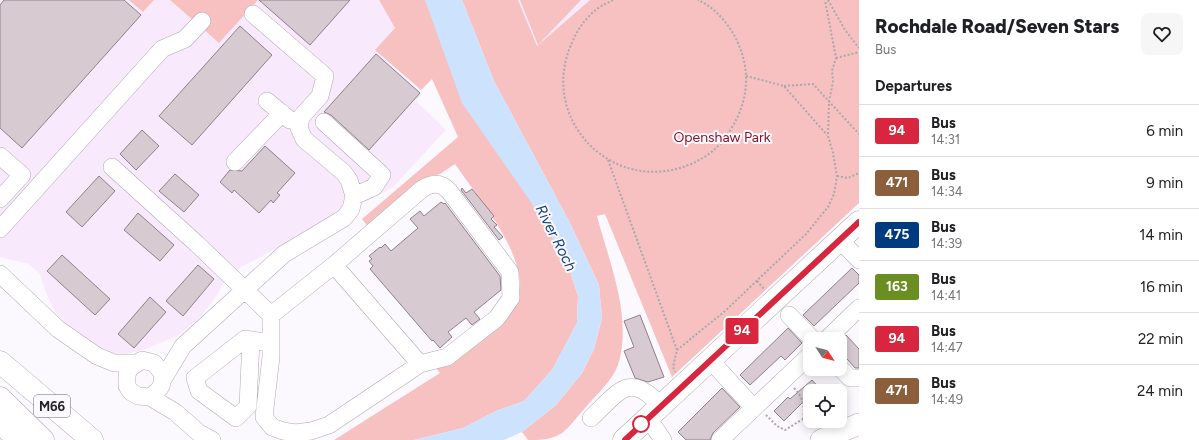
<!DOCTYPE html>
<style>
:root{--surface:#fff;--page:#f6f6f6;--text:#202124;--muted:#757577;--line:#e0e0e0}
body{margin:0;font-family:Figtree,sans-serif;background:var(--page);color:var(--text);height:100vh;display:flex;flex-direction:column;font-size:15px;white-space:nowrap}
*{box-sizing:border-box;margin:0}
p{font-size:13px;color:var(--muted)}
.icon{flex:none;width:22px;height:22px;fill:none;stroke:currentColor;stroke-width:2;stroke-linecap:round;stroke-linejoin:round}
.map{position:relative;flex:1;overflow:hidden}
.details{display:flex;flex-direction:column;background:var(--surface);width:340px}
.details>*{flex:none}
.badge{padding:0 8px;border-radius:3px;font-size:14px;line-height:26px}
.needle{width:26px;rotate:126deg}
.fabs{position:absolute;left:803px;top:332px;display:grid;gap:8px}
.fabs a{display:grid;place-items:center;width:44px;height:44px;border-radius:8px;background:var(--surface);box-shadow:0 2px 10px #0003;font-size:20px}
.map>.badge{position:absolute;translate:-50% -50%;box-shadow:0 0 0 2px #fff}
h2{padding:0 16px;font-size:15px;line-height:36px}
.round{display:grid;place-items:center;flex:none;width:42px;height:42px;border-radius:8px;background:var(--page)}
.summary{display:flex;align-items:center;justify-content:space-between;height:68px;padding:0 16px}
h1{font-size:19px;font-weight:800;line-height:30px}
ul{padding:0;list-style:none}
li{display:flex;align-items:center;gap:12px;height:52px;padding:0 16px;border-top:1px solid var(--line)}
li div{flex:1}
li b{display:block;font-size:15px}
li em{font-style:normal}
li .badge{min-width:44px;font-weight:700;text-align:center}
main{display:flex;flex:1;min-height:0}
.map>svg:first-child{display:block}
</style>
<main>
<div class="map">
<svg width="859" height="440" viewBox="0 0 859 440">
<rect width="100%" height="100%" fill="#fcf9fe"/>
<path fill="#f8eafc" d="M0 0H129L143 12 154 0H170L219 43 258 0H379L395 28 375 50 422 94 416 101 446 130 392 188 241 267 226 279 216 297 198 319 177 336 143 350 117 356 101 348 66 325 54 310 45 290 40 274 29 264 0 257Z
M518 0H590L537 46Z"/>
<path fill="#f7c1c1" d="M129 0H154L143 12Z
M170 0H258L219 43Z
M379 0H425L533 205 567 262 578 296 577 323 552 370 524 401 496 411 463 428 414 440H334L440 373 434 366 517 301C518 295 521 288 520 283 518 244 477 196 455 164L440 174 425 178 368 227 362 219 458 137 432 79 421 90 375 50 395 28Z
M462 0H518L537 46 590 0H859V203L672 377 605 214 597 216C609 262 633 317 618 365 612 381 596 395 585 408 563 433 563 440 528 440L522 432 556 405 582 373 594 349 602 318 599 285 569 221 494 81Z
M520 0H581L538 45Z"/>
<path fill="#cde2fd" d="M425 0H462L494 81 569 221 599 285 602 317 594 349 582 373 556 405 522 432 504 440H414L463 428 496 411 524 401 552 370 577 323 578 296 567 262 533 205 462 103Z"/>
<path fill="#d8cad1" stroke="#8e8187" d="M4 0H124L141 15 22 148 0 128V5Z
M259 0H350L310 45Z
M240 26 272 55 192 145 159 116Z
M376 54 420 93 369 150 331 115 324 112Z
M142 130 159 146 136 170 120 154Z
M265 146 295 173 277 193 280 195 273 203 271 200 259 213 234 190 232 193 220 182 230 170 242 171Z
M175 174 199 195 184 212 159 191Z
M99 176 115 191 82 227 66 212Z
M462 188 466 193 472 189 494 216 491 219 497 225 494 227 503 237 499 240 461 190Z
M441 202 444 204 445 203 500 276 501 290 474 312 480 319 472 325 466 318 448 332 452 337 440 348 433 340 432 341 370 269 373 266 369 261 372 259 369 256 380 247 381 248 385 244 391 251 418 228 410 219 420 211 424 216Z
M138 213 174 245 160 261 124 230Z
M62 255 110 299 95 315 47 271Z
M198 265 214 279 183 316 166 301Z
M852 268 859 275V283L814 326 803 315Z
M150 297 166 312 134 348 118 334Z
M640 315 664 377 648 382 635 378 624 351 634 347 624 321Z
M788 328 802 343 785 360 781 356 750 385 740 375Z
M846 335 859 349V368H855L840 351V340Z
M812 380 822 391H810V395L784 421 774 411 788 397 790 399Z
M722 388 740 407 713 433 710 440H686L678 432Z"/>
<g fill="none" stroke-linecap="round" stroke-linejoin="round">
<g stroke="#b0a8b3" stroke-width="18">
<path id="minor" d="M267 101 290 120
M324 122 382 175 374 187 354 196
M0 156 22 175 0 199
M235 162 282 113
M112 167 197 244 271 315 334 265 420 364 329 425 311 431 295 433 283 431 272 427 264 417 271 357V315
M0 229 162 49 185 39 202 21
M840 240 859 260
M334 265 422 189C432 183 441 182 449 191L510 272 511 298 497 318 447 357 420 364
M0 274 58 329 97 356 114 363H136
M789 315 812 339
M827 339 859 308
M251 340 248 406 236 418 199 391 195 378 245 339 271 343
M710 360 754 408
M840 368 850 378H859
M163 379 183 346 284 254 344 218 351 209 354 196 349 180 344 173 304 139 299 128 301 117 320 96 325 76 253 14
M150 397C160 390 164 385 162 373L154 363 142 360 130 368 127 374V386L131 392 138 396 150 397 175 412 199 433 212 440
M591 418C618 393 629 370 661 406
M648 418 663 440
M720 440 810 355"/>
</g>
<g stroke="#b0a8b3" stroke-width="22">
<path id="major" d="M821 440 859 424"/>
</g>
<g stroke="#b0a8b3" stroke-width="23">
<path id="highway" d="M0 362 92 440
M0 398 43 440
M0 422 18 440
M624 440 859 222"/>
</g>
<path stroke="#aba8ac" stroke-width="2" stroke-dasharray="2 2" stroke-linecap="butt" d="M613 0C608 3 602 5 597 9 585 18 576 32 571 45 541 114 603 187 676 169 692 165 708 157 720 144 736 125 747 102 746 76 745 46 725 12 698 0
M828 0 845 30 859 48
M836 58 859 52
M746 76 784 86 827 135
M784 86 813 84 859 134
M608 160 677 350 673 367 675 372
M837 176 848 178 859 173
M757 281 764 289
M677 350 725 311 806 234 828 207 834 194 837 176 833 153 828 136 829 101 833 82 832 71 836 58 825 0
M794 388C803 397 805 407 803 419
M766 415 777 426 785 430 803 419 812 427"/>
<use href="#minor" stroke="#fff" stroke-width="17"/>
<use href="#major" stroke="#fff" stroke-width="21"/>
<use href="#highway" stroke="#fff" stroke-width="22"/>
</g>
<g fill="none" stroke-linecap="round" stroke-linejoin="round">
<g stroke="#fff" stroke-width="9">
<path id="line" d="M625 440 859 222"/>
</g>
<use href="#line" stroke="#d7263d" stroke-width="6"/>
</g>
<circle fill="#fff" stroke="#d7263d" stroke-width="2" cx="641" cy="424" r="8"/>
<g text-anchor="middle" stroke-width="4" stroke-linejoin="round" paint-order="stroke">
<rect fill="#fcf9fe" stroke="#656266" stroke-width="1" x="34" y="395" width="36" height="22" rx="3"/>
<g font-size="13" font-weight="bold" fill="#242125">
<text x="52" y="411">M66</text>
</g>
<g font-size="14" fill="#821828" stroke="#fcf9fe">
<text x="722" y="142">Openshaw Park</text>
</g>
<g font-size="15" font-style="italic" fill="#11427d" stroke="#fcf9fe">
<text transform="translate(556 238) rotate(63)" y="5">River Roch</text>
</g>
</g>
</svg>
<div class="fabs">
<a><svg class="needle" viewBox="-14 -14 28 28"><path d="M0-13l5 13h-10z" fill="#e53935"/><path d="M0 13l5-13h-10z" fill="#757577"/></svg></a>
<a><svg class="icon" aria-label="locate" viewBox="0 0 24 24"><circle cx="12" cy="12" r="6"/><path d="M12 2v4M12 18v4M2 12h4M18 12h4"/></svg></a>
</div>
<b class="badge" style="left:742px;top:331px;background:#d7263d;color:#fff">94</b>
</div>
<section class="details">
<div class="summary"><div><h1>Rochdale Road/Seven Stars</h1><p>Bus</p></div><a class="round"><svg class="icon" aria-label="heart" viewBox="0 0 24 24"><path d="M12 20l-8-8c-3-5 5-10 8-4 3-6 11-1 8 4z"/></svg></a></div>
<h2>Departures</h2>
<ul>
<li><span class="badge" style="background:#d7263d;color:#fff">94</span><div><b>Bus</b><p>14:31</p></div><em>6 min</em></li>
<li><span class="badge" style="background:#8b5e3c;color:#fff">471</span><div><b>Bus</b><p>14:34</p></div><em>9 min</em></li>
<li><span class="badge" style="background:#003b80;color:#fff">475</span><div><b>Bus</b><p>14:39</p></div><em>14 min</em></li>
<li><span class="badge" style="background:#6b8e23;color:#fff">163</span><div><b>Bus</b><p>14:41</p></div><em>16 min</em></li>
<li><span class="badge" style="background:#d7263d;color:#fff">94</span><div><b>Bus</b><p>14:47</p></div><em>22 min</em></li>
<li><span class="badge" style="background:#8b5e3c;color:#fff">471</span><div><b>Bus</b><p>14:49</p></div><em>24 min</em></li>
</ul>
</section>
</main>
